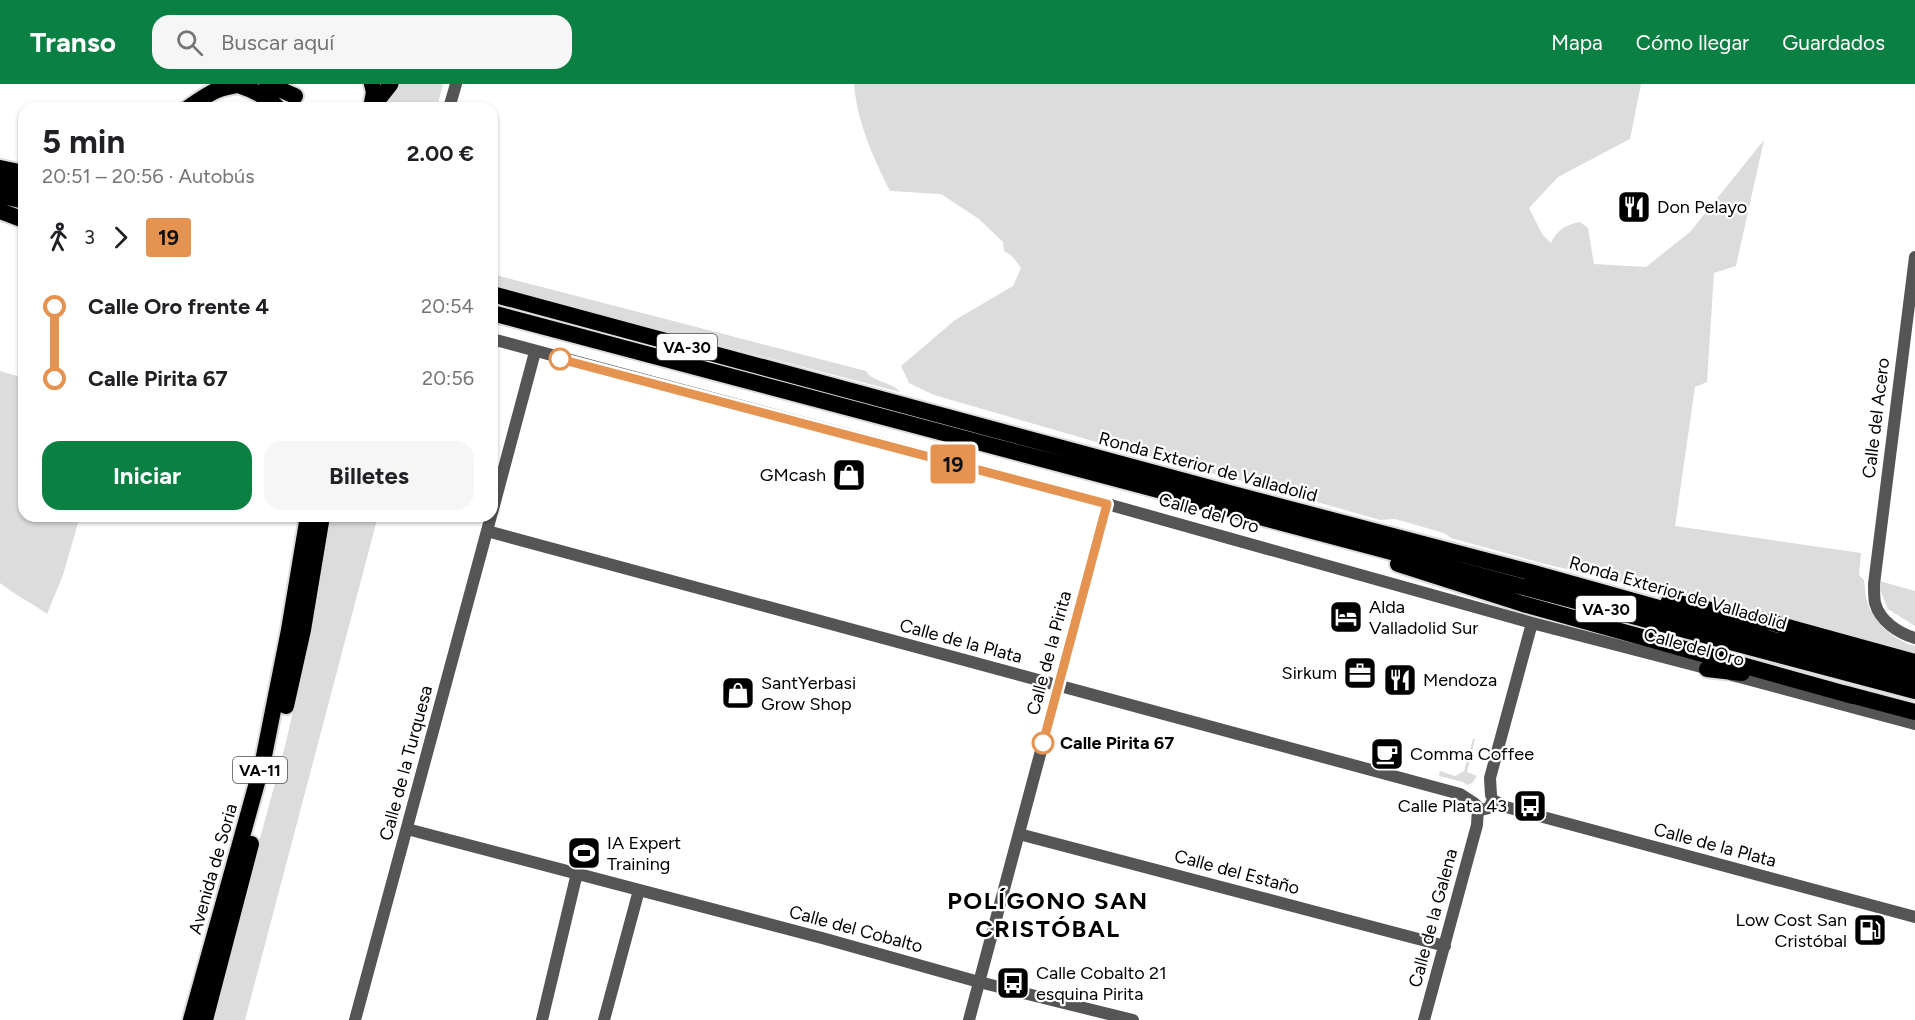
<!DOCTYPE html>
<html lang="es">
<meta charset="utf-8">
<style>
:root{--surface:#fff;--page:#f6f6f6;--text:#202124;--muted:#757577;--accent:#0b8043}
body{margin:0;font-family:Figtree,sans-serif;background:var(--page);color:var(--text);height:100vh;display:flex;flex-direction:column;font-size:22px;white-space:nowrap}
*{box-sizing:border-box;margin:0}
p{font-size:20px;color:var(--muted)}
.icon{flex:none;width:33px;height:33px;fill:none;stroke:currentColor;stroke-width:2;stroke-linecap:round;stroke-linejoin:round}
.map{position:relative;flex:1;overflow:hidden}
.details{position:absolute;left:18px;top:18px;width:480px;height:420px;display:flex;flex-direction:column;background:var(--surface);border-radius:18px;box-shadow:0 2px 4px #0004}
.details>*{flex:none}
.badge{padding:0 12px;border-radius:4px;font-size:21px;line-height:39px}
.map>.badge{position:absolute;translate:-50% -50%;box-shadow:0 0 0 3px #fff}
.legs{display:flex;align-items:center;gap:9px;height:66px;padding:0 24px;font-size:20px}
.legs p{margin-inline-start:auto}
.overview{display:flex;align-items:center;justify-content:space-between;height:102px;padding:0 24px}
h1{font-size:33px;font-weight:700;line-height:45px}
.primary-button{display:flex;gap:12px;margin-top:auto;padding:12px 24px}
.primary-button a{flex:1;height:69px;border-radius:18px;background:var(--accent);color:#fff;font-size:24px;font-weight:700;line-height:69px;text-align:center}
.primary-button a+a{background:var(--page);color:var(--text)}
ul{padding:0 24px;list-style:none}
li{display:flex;align-items:center;gap:21px;height:72px;font-size:22px}
li i{display:grid;place-items:center;width:9px;height:100%;margin:0 8px;background:currentColor}
li i::after{content:'';width:15px;height:15px;margin:-8px;border:4px solid;border-radius:50%;background:var(--surface)}
li p{margin-inline-start:auto}
li:first-child i{background:linear-gradient(#0000 50%,currentColor 0)}
li:last-child i{background:linear-gradient(currentColor 50%,#0000 0)}
header{display:flex;align-items:center;gap:36px;box-sizing:border-box;height:84px;padding:0 30px;background:var(--accent);color:#fff}
header strong{font-size:28px}
nav{display:flex;gap:33px;margin-inline-start:auto;font-size:21px}
.search{width:420px;height:54px;background:var(--page);display:flex;align-items:center;gap:15px;box-sizing:border-box;padding:0 21px;border-radius:18px;color:var(--muted);font-size:22px}
.map>svg:first-child{display:block}
</style>
<header>
<strong>Transo</strong>
<div class="search"><svg class="icon" aria-label="search" viewBox="0 0 24 24"><circle cx="10" cy="10" r="6"/><path d="M15 15l6 6"/></svg>Buscar aquí</div>
<nav><a>Mapa</a><a>Cómo llegar</a><a>Guardados</a></nav>
</header>
<div class="map">
<svg width="1915" height="936" viewBox="0 0 1915 936">
<rect width="100%" height="100%" fill="#fff"/>
<path fill="#dcdcdc" d="M400 0H443L437 24H382Z
M854 0H1641L1630 55 1558 93 1529 124 1542 150 1551 159C1557 146 1565 141 1580 138L1588 144 1594 180 1646 183 1690 148 1764 56 1736 182 1714 189 1707 298 1695 303 1675 442 1861 469 1859 491 1864 496C1865 502 1865 508 1866 514 1871 536 1894 557 1915 562V573L1733 520 1625 499 1545 480 1451 454 1444 449 1395 435 1380 436 1268 404 1100 359 934 311 909 299 901 282 955 236 1013 202 1021 184 1012 172 1004 167 1003 158 979 135 941 110 890 107C873 73 857 38 854 0Z
M235 18H245L261 24H217L224 19Z
M492 190 866 287C873 299 891 297 900 308L492 202Z
M0 287 24 294V432H80L63 491 47 530C32 519 15 511 0 499Z
M331 432H378L245 936H211L285 662 298 605 327 442Z
M1876 496 1915 507V542L1888 525Z
M1473 655H1475L1467 688 1477 692 1472 699 1467 701 1463 698 1439 692 1440 687 1455 692 1464 687Z"/>
<g fill="none" stroke-linecap="round" stroke-linejoin="round">
<g stroke="#dbdbdb" stroke-width="18">
<path id="major" d="M372 24 391 0"/>
</g>
<g stroke="#dbdbdb" stroke-width="20">
<path id="highway" d="M267 0 295 12
M238 1C253 6 267 12 278 24
M188 24C211 8 217 3 246 0
M371 24 374 8 372 0
M0 84 24 89
M0 98 24 103
M0 111 24 117
M0 127 24 136
M492 210 1229 409 1530 488 1766 554 1915 593
M492 229 1915 607
M1398 480 1523 520 1853 612
M1669 517 1773 539 1915 578
M1707 585 1742 589
M1843 609 1915 628
M286 622 303 546 322 432
M191 936 263 677 289 546 308 432
M205 936 251 760"/>
</g>
<path stroke="#555" stroke-width="12" d="M449 24 456 0
M1915 173 1874 500C1874 506 1874 513 1875 519 1880 537 1898 549 1915 554
M492 255 1107 420 1532 539 1713 586
M492 429 535 268
M487 447 1460 710 1474 719 1481 726 1489 724 1493 716
M1732 591 1915 640
M1491 711 1490 694 1532 539
M1493 716 1506 723 1915 833
M407 745 822 854 979 898 1133 936
M1019 750 1445 862
M355 936 491 432
M542 936 577 789
M604 936 639 806
M969 936 1107 420
M1424 936 1477 741 1478 724"/>
<use href="#major" stroke="#000" stroke-width="15"/>
<use href="#highway" stroke="#000" stroke-width="16"/>
</g>
<g fill="none" stroke-linecap="round" stroke-linejoin="round">
<g stroke="#fff" stroke-width="14">
<path id="line-1" d="M560 275 1107 420 1043 659"/>
</g>
<use href="#line-1" stroke="#e59351" stroke-width="9"/>
</g>
<defs>
<g id="restaurant-square" transform="scale(1.725)"><rect x="-9" y="-9" width="18" height="18" rx="4" fill="#000" stroke="#fff"/><path d="M-5-6h1v4h1v-4h1v4h1v-4h1v5L-1.5 .5V6h-2V.5L-5-1ZM5-6V6H3V1.5H1.5Q1.5-4 5-6Z" fill="#fff"/></g>
<g id="shop-square" transform="scale(1.725)"><rect x="-9" y="-9" width="18" height="18" rx="4" fill="#000" stroke="#fff"/><path d="M-5-2.5h2.3a2.7 3.5 0 0 1 5.4 0H5L5.5 6h-11ZM-1.5-2.5h3a1.5 2.3 0 0 0-3 0Z" fill="#fff"/></g>
<g id="hotel-square" transform="scale(1.725)"><rect x="-9" y="-9" width="18" height="18" rx="4" fill="#000" stroke="#fff"/><path d="M-6-4.5h1.5V1H6V5H4.5V3h-9V5H-6ZM-4 0a1.8 1.8 0 1 1 3.6 0ZM.5 0V-2.5h3Q6-2.5 6 0Z" fill="#fff"/></g>
<g id="office-square" transform="scale(1.725)"><rect x="-9" y="-9" width="18" height="18" rx="4" fill="#000" stroke="#fff"/><path d="M-6-3h4V-5.5h4V-3h4V5H-6ZM-1-4.5V-3h2v-1.5ZM-6 0V1H6V0Z" fill="#fff"/></g>
<g id="cafe-square" transform="scale(1.725)"><rect x="-9" y="-9" width="18" height="18" rx="4" fill="#000" stroke="#fff"/><path d="M-5.5-4.5H6V0H3Q3 3.5 0 3.5H-2.5Q-5.5 3.5-5.5 0ZM3-3.2v2h1.7v-2ZM-6 4.5H4V6H-6Z" fill="#fff"/></g>
<g id="bus-square" transform="scale(1.725)"><rect x="-9" y="-9" width="18" height="18" rx="4" fill="#000" stroke="#fff"/><path d="M-5-6H5V4H4V6H2V4H-2V6H-4V4H-5ZM-3.5-4V0h7V-4ZM-3.5 1.2v1.5H-2V1.2ZM2 1.2v1.5H3.5V1.2Z" fill="#fff"/></g>
<g id="stadium-square" transform="scale(1.725)"><rect x="-9" y="-9" width="18" height="18" rx="4" fill="#000" stroke="#fff"/><path d="M0-5a6.5 5 0 1 0 0 10a6.5 5 0 1 0 0-10ZM-3.5-1.8h7v3.6h-7Z" fill="#fff"/></g>
<g id="fuel-square" transform="scale(1.725)"><rect x="-9" y="-9" width="18" height="18" rx="4" fill="#000" stroke="#fff"/><path d="M-5.5-6h7V0h2V4h1.3V-2.5L3-4.5l.8-.8L6-3V5H2.5V1h-1V6h-7ZM-4.2-4.7v3.2H.2V-4.7Z" fill="#fff"/></g>
</defs>
<g fill-rule="evenodd">
<use href="#restaurant-square" x="1634" y="123"/>
<use href="#shop-square" x="849" y="391"/>
<use href="#hotel-square" x="1346" y="533"/>
<use href="#office-square" x="1360" y="589"/>
<use href="#restaurant-square" x="1400" y="596"/>
<use href="#shop-square" x="738" y="609"/>
<use href="#cafe-square" x="1387" y="670"/>
<use href="#bus-square" x="1530" y="722"/>
<use href="#stadium-square" x="584" y="769"/>
<use href="#fuel-square" x="1870" y="846"/>
<use href="#bus-square" x="1013" y="899"/>
</g>
<g fill="#fff" stroke="#e59351" stroke-width="3">
<circle cx="560" cy="275" r="10"/>
<circle cx="1043" cy="659" r="10"/>
</g>
<g text-anchor="middle" stroke-width="4.5" stroke-linejoin="round" paint-order="stroke">
<g fill="#fff" stroke="#4c4c4c" stroke-width="1.5">
<rect x="657" y="250" width="60" height="26" rx="4.5"/>
<rect x="1576" y="512" width="60" height="26" rx="4.5"/>
<rect x="233" y="673" width="54" height="26" rx="4.5"/>
</g>
<g font-size="16" font-weight="bold" fill="#000">
<text x="687" y="269">VA-30</text>
<text x="1606" y="531">VA-30</text>
<text x="260" y="692">VA-11</text>
</g>
<g font-size="18" fill="#000" stroke="#fff" text-anchor="start">
<text x="1657" y="129">Don Pelayo</text>
<text x="826" y="397" text-anchor="end">GMcash</text>
<text x="1369" y="529">Alda<tspan x="1369" dy="21">Valladolid Sur</tspan></text>
<text x="1337" y="595" text-anchor="end">Sirkum</text>
<text x="1423" y="602">Mendoza</text>
<text x="761" y="605">SantYerbasi<tspan x="761" dy="21">Grow Shop</tspan></text>
<text x="1410" y="676">Comma Coffee</text>
<text x="1507" y="728" text-anchor="end">Calle Plata 43</text>
<text x="607" y="765">IA Expert<tspan x="607" dy="21">Training</tspan></text>
<text x="1847" y="842" text-anchor="end">Low Cost San<tspan x="1847" dy="21">Cristóbal</tspan></text>
<text x="1036" y="895">Calle Cobalto 21<tspan x="1036" dy="21">esquina Pirita</tspan></text>
</g>
<g font-size="18" fill="#000" stroke="#fff">
<text transform="translate(1876 334) rotate(-83)" y="6">Calle del Acero</text>
<text transform="translate(1208 383) rotate(15)" y="6">Ronda Exterior de Valladolid</text>
<text transform="translate(1209 429) rotate(16)" y="6">Calle del Oro</text>
<text transform="translate(1678 509) rotate(16)" y="6">Ronda Exterior de Valladolid</text>
<text transform="translate(961 557) rotate(15)" y="6">Calle de la Plata</text>
<text transform="translate(1694 563) rotate(15)" y="6">Calle del Oro</text>
<text transform="translate(1049 569) rotate(-75)" y="6">Calle de la Pirita</text>
<text transform="translate(406 679) rotate(-75)" y="6">Calle de la Turquesa</text>
<text transform="translate(1715 761) rotate(15)" y="6">Calle de la Plata</text>
<text transform="translate(213 785) rotate(-74)" y="6">Avenida de Soria</text>
<text transform="translate(1237 788) rotate(15)" y="6">Calle del Estaño</text>
<text transform="translate(1433 834) rotate(-75)" y="6">Calle de la Galena</text>
<text transform="translate(856 845) rotate(15)" y="6">Calle del Cobalto</text>
</g>
<g font-size="18" font-weight="bold" fill="#000" stroke="#fff" text-anchor="start">
<text x="1060" y="665">Calle Pirita 67</text>
</g>
<g font-size="24" font-weight="bold" letter-spacing="1.5" fill="#000" stroke="#fff">
<text x="1048" y="825">POLÍGONO SAN<tspan x="1048" dy="28">CRISTÓBAL</tspan></text>
</g>
</g>
</svg>
<b class="badge" style="left:953px;top:380px;background:#e59351;color:#111">19</b>
<section class="details">
<div class="overview"><div><h1>5 min</h1><p>20:51 – 20:56 · Autobús</p></div><b>2.00 €</b></div>
<div class="legs"><svg class="icon" aria-label="walk" viewBox="0 0 24 24"><circle cx="13" cy="4" r="2"/><path d="M13 8l-2 6 4 7M11 14l-3 7M7 12l3-4h3l4 4"/></svg>3<svg class="icon" aria-label="forward" viewBox="0 0 24 24"><path d="M9 5l7 7-7 7"/></svg><b class="badge" style="background:#e59351;color:#111">19</b></div>
<ul>
<li><i style="color:#e59351"></i><b>Calle Oro frente 4</b><p>20:54</p></li>
<li><i style="color:#e59351"></i><b>Calle Pirita 67</b><p>20:56</p></li>
</ul>
<div class="primary-button"><a>Iniciar</a><a>Billetes</a></div>
</section>
</div>
